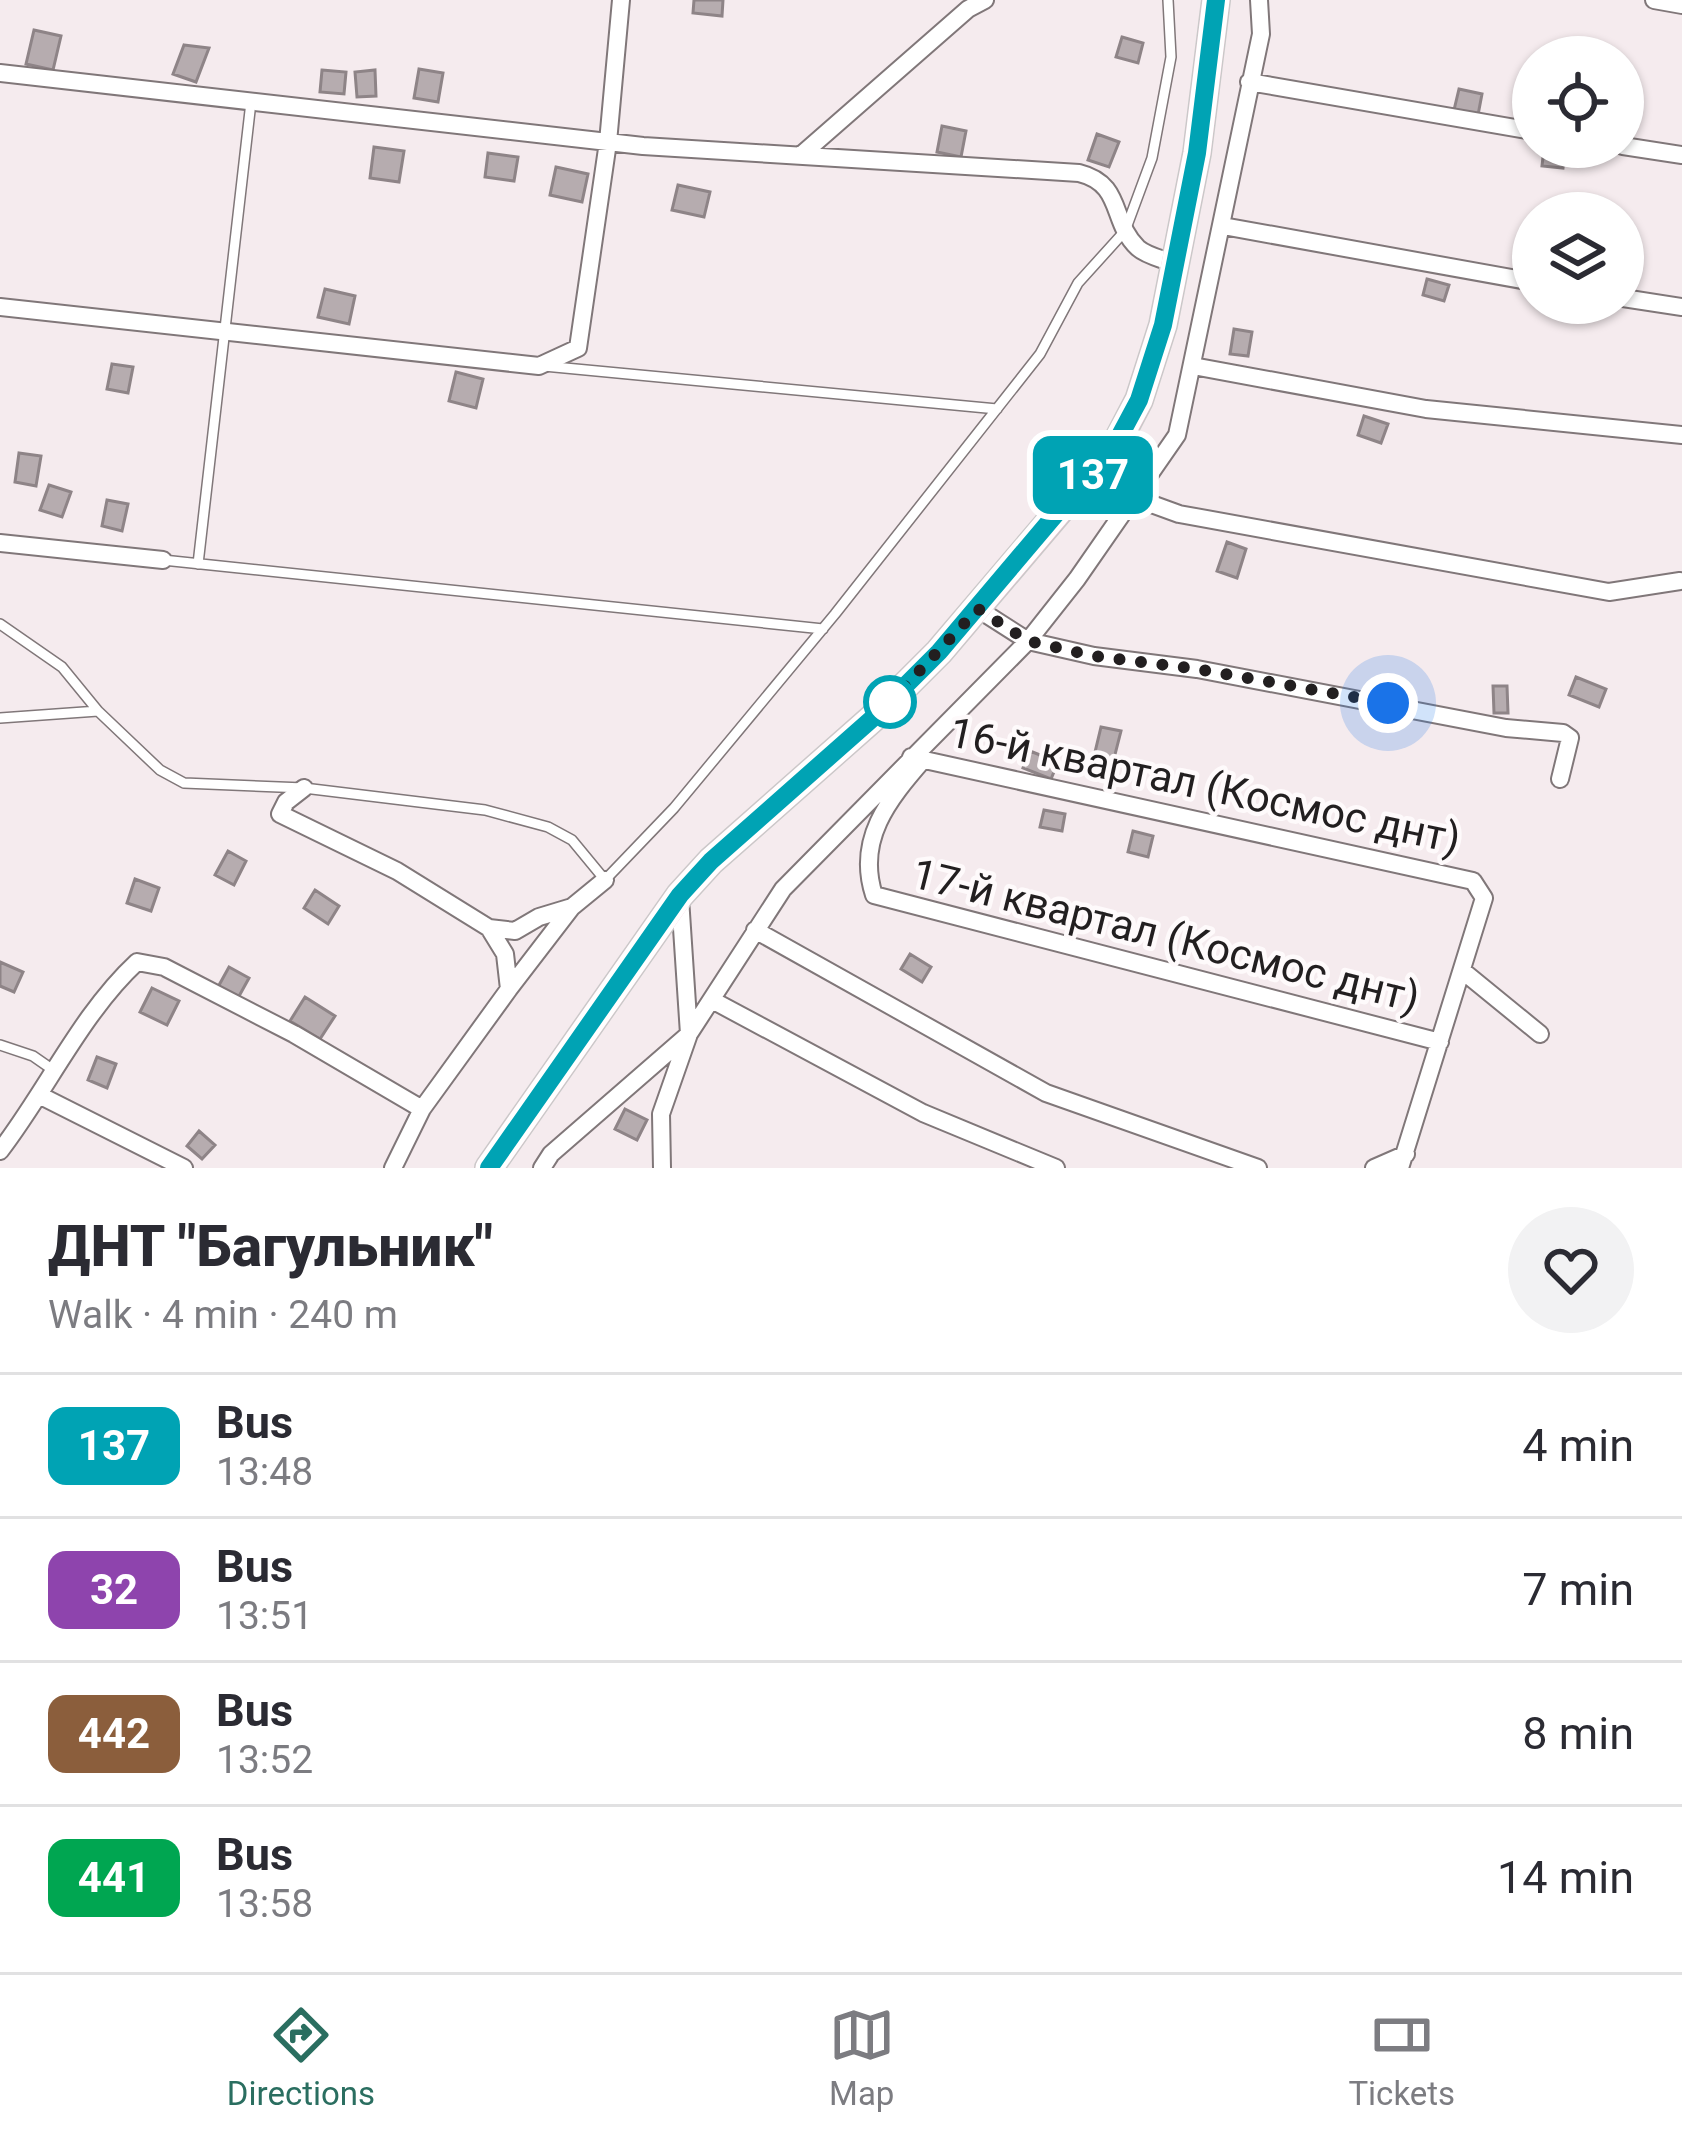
<!DOCTYPE html>
<meta charset="utf-8">
<style>
:root{--surface:#fff;--page:#f2f2f3;--text:#2b2b33;--muted:#7c7c81;--line:#e1e1e2;--accent:#2a6e60}
body{margin:0;font-family:Roboto,sans-serif;background:var(--page);color:var(--text);height:100vh;display:flex;flex-direction:column;font-size:45px;white-space:nowrap}
*{box-sizing:border-box;margin:0}
p{font-size:39px;color:var(--muted)}
.icon{flex:none;width:66px;height:66px;fill:none;stroke:currentColor;stroke-width:2;stroke-linecap:round;stroke-linejoin:round}
.map{position:relative;height:1168px;overflow:hidden}
.panel{display:flex;flex-direction:column;background:var(--surface);flex:1}
.panel>*{flex:none}
.badge{padding:0 24px;border-radius:18px;font-size:42px;line-height:78px}
.buttons{position:absolute;left:1512px;top:36px;display:grid;gap:24px}
.buttons a{display:grid;place-items:center;width:132px;height:132px;border-radius:50%;background:var(--surface);box-shadow:0 3px 9px #0004;font-size:60px}
.you{position:absolute;width:60px;height:60px;margin:-30px;border:9px solid #fff;border-radius:50%;background:#1a73e8;box-shadow:0 0 0 18px #1a73e833}
.map>.badge{position:absolute;translate:-50% -50%;box-shadow:0 0 0 6px #fff}
.round{display:grid;place-items:center;flex:none;width:126px;height:126px;border-radius:63px;background:var(--page)}
.headline{display:flex;align-items:center;justify-content:space-between;height:204px;padding:0 48px}
h1{font-size:57px;font-weight:800;line-height:90px}
ul{padding:0;list-style:none}
li{display:flex;align-items:center;gap:36px;height:144px;padding:0 48px;border-top:3px solid var(--line)}
li div{flex:1}
li b{display:block;font-size:45px}
li em{font-style:normal}
li .badge{min-width:132px;font-weight:700;text-align:center}
.tab-bar{display:flex;justify-content:space-around;align-items:center;height:168px;border-top:3px solid var(--line);background:var(--surface);font-size:33px;color:var(--muted)}
.tab-bar a{display:grid;justify-items:center;gap:6px}
.tab-bar .current{color:var(--accent)}
.map>svg:first-child{display:block}
</style>
<div class="map">
<svg width="1682" height="1168" viewBox="0 0 1682 1168">
<rect width="100%" height="100%" fill="#f5ebee"/>
<path fill="#b6acaf" stroke="#8e8487" stroke-width="3" d="M694 0H723L722 16 693 13Z
M34 30 61 36 53 70 26 64Z
M1122 37 1143 43 1138 63 1116 57Z
M184 45 209 48 196 82 173 74Z
M419 69 443 73 438 102 414 98Z
M322 70 346 72 344 94 320 92Z
M375 70 376 96 357 97 355 72Z
M1459 89 1482 94 1478 115 1454 110Z
M942 126 966 131 961 157 937 152Z
M1097 134 1119 142 1109 167 1088 160Z
M374 147 404 151 399 182 370 178Z
M1544 148 1565 151 1563 168 1542 166Z
M488 153 518 157 514 181 485 177Z
M556 167 588 174 582 202 550 195Z
M678 185 710 192 704 217 672 210Z
M1427 279 1449 285 1444 301 1423 295Z
M325 289 355 296 349 324 318 317Z
M1234 329 1252 332 1248 356 1230 354Z
M112 364 133 367 128 393 107 389Z
M456 372 483 379 476 408 449 401Z
M1364 416 1388 424 1381 443 1358 435Z
M19 453 41 456 36 486 15 482Z
M49 485 71 492 62 517 40 510Z
M107 500 128 504 122 531 102 526Z
M1227 542 1246 549 1237 578 1217 571Z
M1576 677 1606 689 1599 707 1569 695Z
M1493 686H1507L1508 713H1494Z
M1101 727 1121 731 1109 778 1090 773Z
M1030 751 1058 762 1051 779 1023 768Z
M1044 810 1065 814 1062 831 1040 827Z
M1133 831 1153 836 1148 857 1128 852Z
M228 851 246 861 234 885 215 875Z
M135 879 159 888 151 911 127 903Z
M315 890 339 906 328 924 304 908Z
M910 954 931 967 922 982 901 969Z
M0 962 23 972 14 992 0 986Z
M229 967 249 978 238 998 218 987Z
M152 988 179 1001 167 1025 140 1012Z
M305 997 335 1016 320 1039 290 1021Z
M97 1057 116 1064 107 1088 88 1080Z
M625 1109 647 1120 637 1140 615 1129Z
M199 1131 215 1145 202 1159 187 1146Z"/>
<g fill="none" stroke-linecap="round" stroke-linejoin="round">
<g stroke="#807779" stroke-width="12">
<path id="service" d="M544 366 997 409
M163 560 823 629
M198 564 251 102
M0 624 62 667 98 711 160 770 184 783 304 788 485 810 548 827 572 840 605 880 674 808 835 614 1040 354 1078 283 1125 231 1152 158 1171 57 1168 0
M0 718 98 711
M0 1045 33 1056 56 1072"/>
</g>
<g stroke="#807779" stroke-width="20">
<path id="minor" d="M1654 0 1682 5
M0 73 643 146 1079 173C1124 184 1110 222 1138 248 1147 256 1163 259 1175 264
M1249 82 1533 131
M1623 146 1682 155
M800 156 968 9 985 0
M1223 226 1533 282
M1623 298 1682 307
M0 307 539 366 578 348 608 142 621 0
M1193 366 1426 409 1682 435
M1135 498 1179 514 1609 592 1680 581
M0 543 163 560
M978 609 1028 641 1094 656 1197 669 1506 728 1563 733 1570 738 1560 779
M911 757 1473 881 1484 898 1400 1168
M923 760C888 800 856 840 874 895L1440 1042
M304 788 286 802 280 814 397 871 489 928 515 931 539 917 572 907
M489 928 505 954 509 989
M755 930 1046 1093 1258 1168
M1464 972 1540 1034
M712 1000 923 1113 1056 1168
M41 1096 184 1168
M0 1151C47 1090 81 1014 137 962L164 967 294 1034 422 1109
M393 1168 422 1109 509 989 572 907 605 880
M542 1168 551 1154 689 1034 783 889 1028 641 1077 579 1177 435 1261 34 1259 0
M662 1168 661 1114 689 1034 680 898
M1374 1168 1406 1154"/>
</g>
<g stroke="#cac9c9" stroke-width="30">
<path id="primary" d="M489 1168 680 895 711 861 874 717 939 652 1116 444 1139 400 1163 325 1197 153 1216 0"/>
</g>
<use href="#service" stroke="#fff" stroke-width="9"/>
<use href="#minor" stroke="#fff" stroke-width="16"/>
<use href="#primary" stroke="#f4bfd2" stroke-width="27"/>
</g>
<g fill="none" stroke-linecap="round" stroke-linejoin="round">
<g stroke="#fff" stroke-width="27">
<path id="line" d="M489 1168 680 895 711 861 874 717 939 652 1116 443 1139 400 1163 325 1197 153 1216 0"/>
</g>
<use href="#line" stroke="#00a3b4" stroke-width="18"/>
<path stroke="#221f20" stroke-width="12" stroke-dasharray="0 21.6" d="M890 702 978 609 1028 641 1094 656 1197 669 1388 703"/>
</g>
<circle fill="#fff" stroke="#00a3b4" stroke-width="6" cx="890" cy="702" r="24"/>
<g text-anchor="middle" stroke-width="9" stroke-linejoin="round" paint-order="stroke">
<g font-size="42" fill="#221f20" stroke="#fefafb">
<text transform="translate(1205 785) rotate(12)" y="15">16-й квартал (Космос днт)</text>
<text transform="translate(1166 935) rotate(14)" y="15">17-й квартал (Космос днт)</text>
</g>
</g>
</svg>
<div class="buttons">
<a><svg class="icon" aria-label="locate" viewBox="0 0 24 24"><circle cx="12" cy="12" r="6"/><path d="M12 2v4M12 18v4M2 12h4M18 12h4"/></svg></a>
<a><svg class="icon" aria-label="layers" viewBox="0 0 24 24"><path d="M12 4l9 5-9 5-9-5zM3 14l9 5 9-5"/></svg></a>
</div>
<div class="you" style="left:1388px;top:703px"></div>
<b class="badge" style="left:1093px;top:475px;background:#00a3b4;color:#fff">137</b>
</div>
<section class="panel">
<div class="headline"><div><h1>ДНТ &quot;Багульник&quot;</h1><p>Walk · 4 min · 240 m</p></div><a class="round"><svg class="icon" aria-label="heart" viewBox="0 0 24 24"><path d="M12 20l-8-8c-3-5 5-10 8-4 3-6 11-1 8 4z"/></svg></a></div>
<ul>
<li><span class="badge" style="background:#00a3b4;color:#fff">137</span><div><b>Bus</b><p>13:48</p></div><em>4 min</em></li>
<li><span class="badge" style="background:#8e44ad;color:#fff">32</span><div><b>Bus</b><p>13:51</p></div><em>7 min</em></li>
<li><span class="badge" style="background:#8b5e3c;color:#fff">442</span><div><b>Bus</b><p>13:52</p></div><em>8 min</em></li>
<li><span class="badge" style="background:#00a651;color:#fff">441</span><div><b>Bus</b><p>13:58</p></div><em>14 min</em></li>
</ul>
</section>
<nav class="tab-bar">
<a class="current"><svg class="icon" aria-label="directions" viewBox="0 0 24 24"><path d="M12 3l9 9-9 9-9-9zM9 14v-3h6M13 9l2 2-2 2"/></svg>Directions</a>
<a><svg class="icon" aria-label="map" viewBox="0 0 24 24"><path d="M3 6l6-2 6 2 6-2v14l-6 2-6-2-6 2zM9 4v14M15 6v14"/></svg>Map</a>
<a><svg class="icon" aria-label="tickets" viewBox="0 0 24 24"><path d="M3 7h18v10H3zM15 7v10"/></svg>Tickets</a>
</nav>
